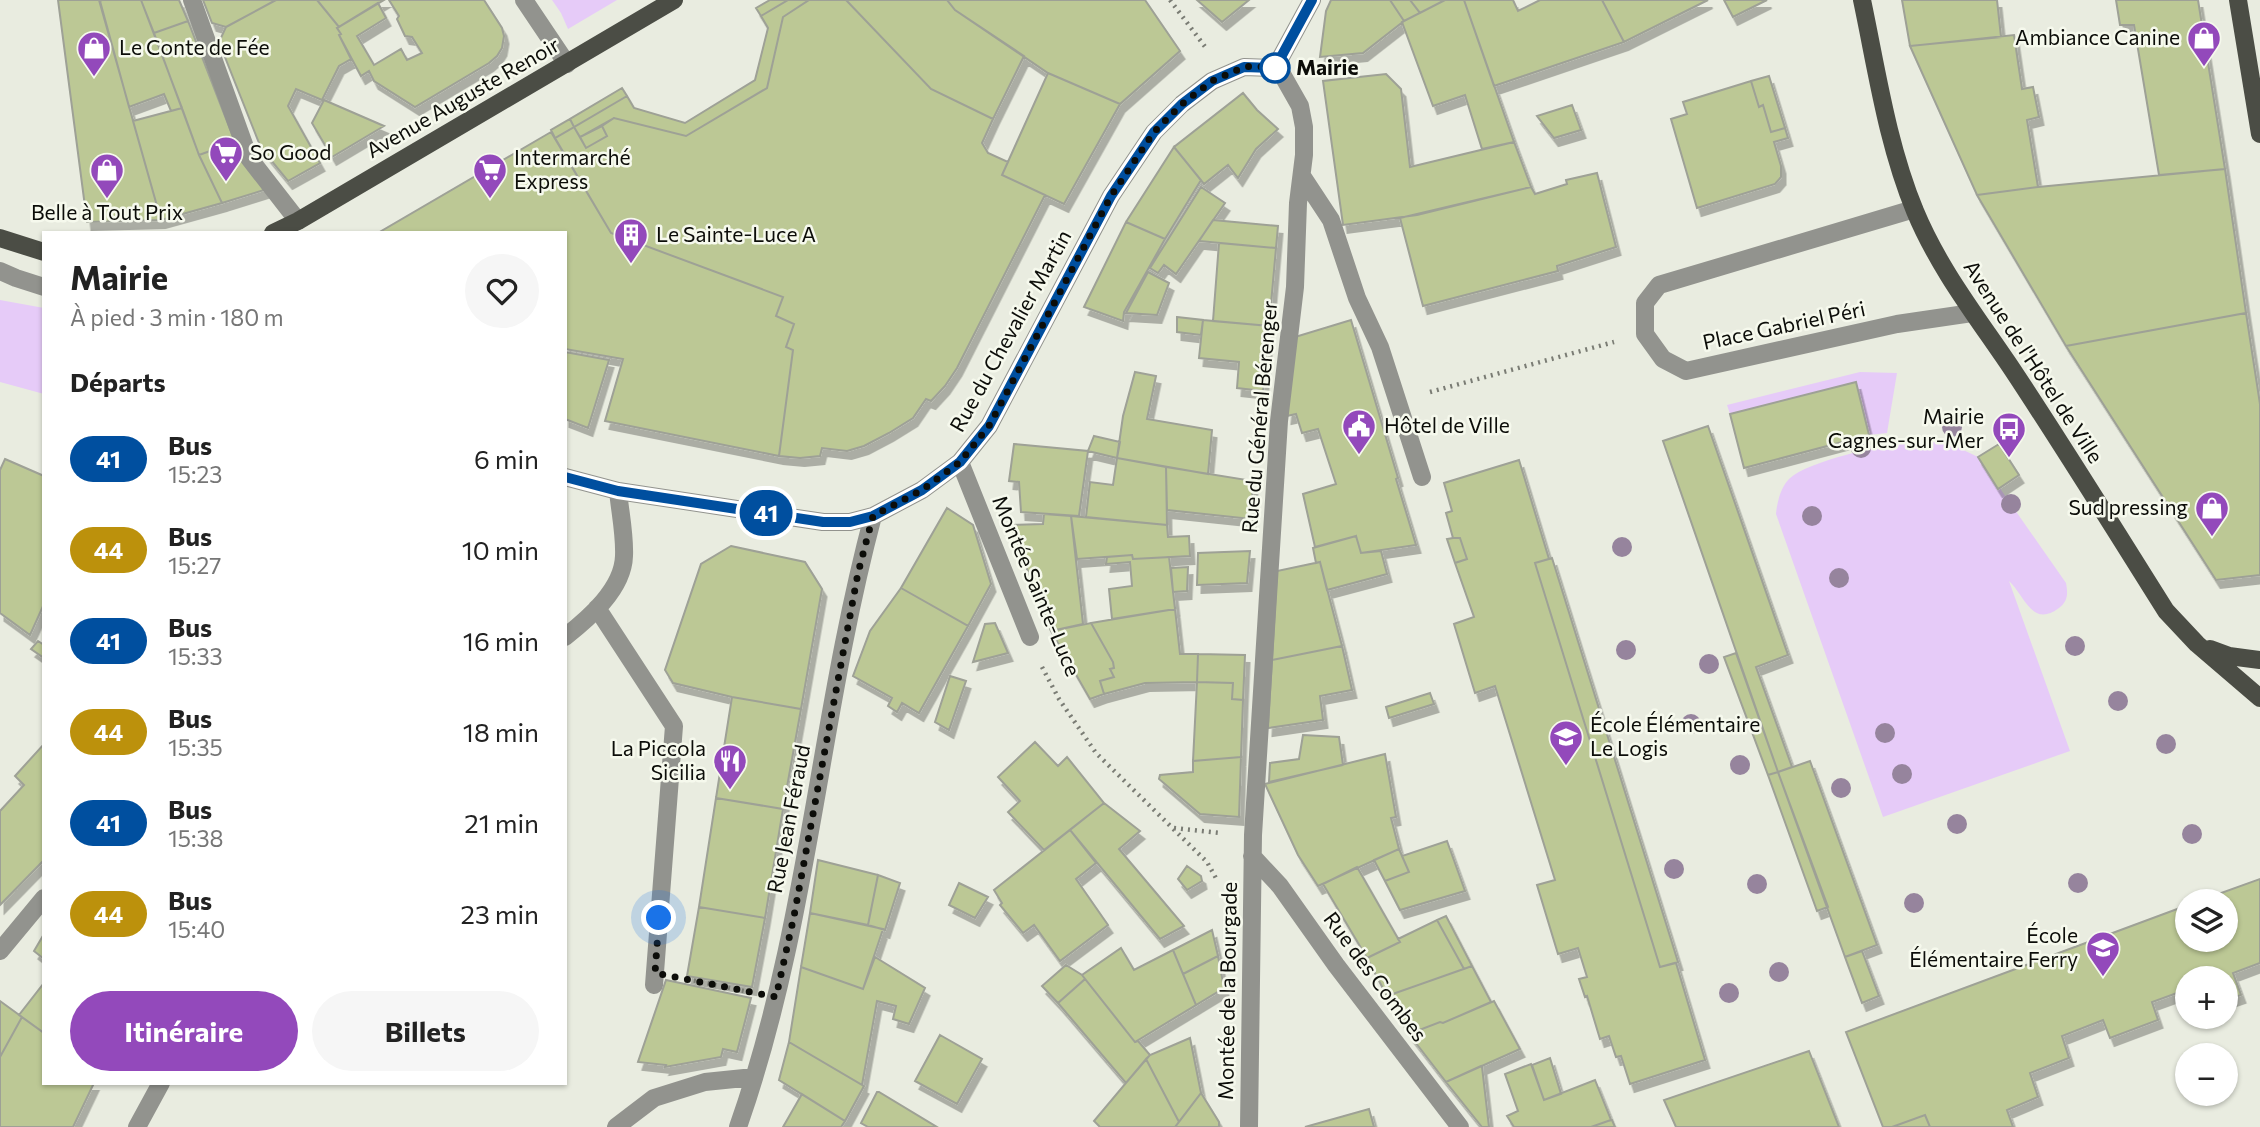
<!DOCTYPE html>
<html lang="fr">
<meta charset="utf-8">
<style>
:root{--surface:#fff;--page:#f6f6f6;--text:#222;--muted:#767676;--accent:#9349bb}
body{margin:0;font-family:Commissioner,sans-serif;background:var(--page);color:var(--text);height:100vh;display:flex;flex-direction:column;font-size:26px;white-space:nowrap}
*{box-sizing:border-box;margin:0}
p{font-size:23px;color:var(--muted)}
.icon{flex:none;width:38px;height:38px;fill:none;stroke:currentColor;stroke-width:2;stroke-linecap:round;stroke-linejoin:round}
.map{position:relative;flex:1;overflow:hidden}
.drawer{position:absolute;left:42px;top:231px;width:525px;height:854px;display:flex;flex-direction:column;background:var(--surface);border-radius:0px;box-shadow:0 2px 5px #0004}
.drawer>*{flex:none}
.badge{padding:0 14px;border-radius:23px;font-size:24px;line-height:46px}
.tools{position:absolute;left:2175px;top:889px;display:grid;gap:14px}
.tools a{display:grid;place-items:center;width:63px;height:63px;border-radius:50%;background:var(--surface);box-shadow:0 2px 5px #0004;font-size:35px}
.you{position:absolute;width:35px;height:35px;margin:-18px;border:5px solid #fff;border-radius:50%;background:#1a73e8;box-shadow:0 0 0 10px #1a73e833}
.map>.badge{position:absolute;translate:-50% -50%;box-shadow:0 0 0 4px #fff}
h2{padding:0 28px;font-size:26px;line-height:63px}
.round{display:grid;place-items:center;flex:none;width:74px;height:74px;border-radius:37px;background:var(--page)}
.head{display:flex;align-items:center;justify-content:space-between;height:119px;padding:0 28px}
h1{font-size:33px;font-weight:700;line-height:52px}
.button{display:flex;gap:14px;margin-top:auto;padding:14px 28px}
.button a{flex:1;height:80px;border-radius:42px;background:var(--accent);color:#fff;font-size:28px;font-weight:700;line-height:80px;text-align:center}
.button a+a{background:var(--page);color:var(--text)}
ul{padding:0;list-style:none}
li{display:flex;align-items:center;gap:21px;height:91px;padding:0 28px}
li div{flex:1}
li b{display:block;font-size:26px}
li em{font-style:normal}
li .badge{min-width:77px;font-weight:700;text-align:center}
.map>svg:first-child{display:block}
</style>
<div class="map">
<svg width="2260" height="1127" viewBox="0 0 2260 1127">
<defs>
<filter id="shadow"><feDropShadow dx="4.5" dy="8" stdDeviation="0" flood-color="#0004"/></filter>
</defs>
<rect width="100%" height="100%" fill="#e9ece0"/>
<path fill="#e6cbf8" d="M552 0H617L568 29 561 13Z
M0 300 44 308V394L0 382Z
M1860 372 1897 373 1887 433 1869 435 1856 382 1730 414 1727 405Z
M1913 438 1955 446 1978 457 2066 583C2068 594 2068 601 2059 608 2032 628 2025 596 2009 581L2070 751 1883 817 1776 514C1777 502 1781 487 1789 479 1809 460 1884 446 1913 438Z"/>
<path fill="#bcc895" stroke="#9ea196" stroke-width="2" filter="url(#shadow)" d="M58 0H99L161 220 87 222Z
M102 0H141L182 108 171 111 164 94 129 107 100 1Z
M141 0H179L188 21 154 33Z
M203 0H276L226 27 212 23Z
M276 0H317L339 27 337 28 341 34 339 35 351 59 339 66 322 100 296 89 288 106 320 163 288 181 261 148 219 42 226 27Z
M317 0H384L339 27Z
M389 0H484L502 28 504 36 502 48 497 56 489 63 415 107 374 81 369 71 361 76 339 35 341 34 337 28 378 3 386 18 357 36 374 65 401 49 407 60 422 53 412 37 405 36 397 19 399 16Z
M770 0H788L761 16 756 8Z
M788 0H809L783 17 767 88 686 136 614 118 580 137 574 127 627 96 634 108 685 123 755 80 768 28 761 16Z
M809 0H846L931 89 993 119 982 143 988 153 1008 162 1002 175 1045 195 957 368 945 386 931 401 926 399 913 418 889 433 864 446 847 451 822 448 820 456 800 458 779 456 793 350 786 347 794 324 776 316 783 297 611 233 555 138 574 127 586 148 607 136 602 126 614 118 686 136 767 88 783 17Z
M846 0H947L955 10 1024 56 993 119 931 89Z
M947 0H1145L1180 51 1120 104 1048 73 955 10Z
M1197 0H1249L1222 22Z
M1331 0H1390L1404 21 1363 53 1320 57 1326 11Z
M1390 0H1410L1420 13 1404 21Z
M1410 0H1445L1420 13Z
M1445 0H1464L1514 142 1482 149 1465 95 1433 106 1402 22Z
M1464 0H1513L1518 11 1540 0H1602L1624 42 1494 86Z
M1602 0H1708L1624 42Z
M1724 0H1767L1733 17Z
M1902 0H1997L2001 37 1910 46Z
M2116 0H2198L2225 169 2159 175 2134 25H2120Z
M188 21 235 142 199 155 154 33Z
M2014 35 2022 89 2033 87 2039 117 2027 120 2038 187 1977 195 1910 46Z
M1048 73 1120 104 1064 204 1002 175Z
M1386 74 1401 89 1410 167 1514 142 1531 187 1417 215 1343 225 1323 81Z
M1769 76 1785 128 1771 132 1763 105 1759 107 1751 81Z
M1751 81 1759 107 1763 105 1771 132 1785 128 1788 138 1774 142 1781 166V177L1775 184 1697 208 1671 119 1687 114 1683 102Z
M622 88 627 96 574 127 570 119Z
M1243 93 1257 110 1278 129 1256 149 1238 178 1228 165 1204 184 1174 147Z
M324 100 384 126 332 157 312 123Z
M1572 105 1581 130 1554 138 1537 116Z
M182 108 199 155 222 203 161 220 133 121Z
M570 119 574 127 555 138 551 130Z
M602 126 607 136 586 148 580 137Z
M551 132 611 233 783 297 776 316 794 324 786 347 793 350 779 456 605 421 623 359 565 349V233H378Z
M235 142 264 190 222 203 199 155Z
M1174 147 1201 180 1165 239 1126 222Z
M2225 169 2246 313 2066 346 1977 195 2038 187Z
M1597 173 1616 247 1557 266 1558 271 1423 306 1400 218 1531 187 1535 194 1567 184 1566 180Z
M1201 187 1225 203 1176 274 1164 265 1158 273 1150 268Z
M1213 220 1278 226 1276 248 1199 241Z
M1126 222 1165 239 1124 312 1123 321 1084 307Z
M1219 243 1276 248 1269 326 1213 321Z
M1148 272 1169 283 1157 315 1126 313Z
M2246 313 2260 404V575L2216 580 2066 346Z
M1177 317 1203 320 1201 335 1177 332Z
M1203 320 1269 326 1263 391 1237 388 1239 362 1199 358Z
M1351 320 1398 478 1396 479 1416 545 1361 553 1356 536 1315 547 1303 494 1336 484 1318 429 1302 433 1296 414 1287 416 1295 337Z
M565 352 609 360 588 428 565 419Z
M1135 372 1156 376 1147 419 1212 430 1208 474 1117 458 1123 416Z
M1856 382 1869 435 1744 468 1730 414Z
M1708 426 1788 655 1756 667 1792 767 1778 772 1663 441Z
M1094 436 1120 442 1117 458 1088 451Z
M1014 444 1088 451 1079 516 1021 512 1019 482 1009 481Z
M1999 444 2019 475 1998 489 1978 457Z
M1117 458 1166 467 1167 525 1086 517 1090 482 1113 485Z
M5 459 44 476V604L30 635 0 613V470Z
M1519 460 1549 559 1535 563 1660 967 1676 963 1705 1060 1630 1084 1621 1056 1616 1057 1609 1036 1600 1039 1587 996 1585 997 1579 979 1587 977 1578 948 1558 954 1537 885 1555 880 1495 686 1475 693 1454 624 1474 617 1455 563 1467 559 1460 538H1453L1446 513 1452 511 1444 483Z
M1166 467 1253 481 1251 519 1167 510Z
M947 508 973 525 991 584 968 626 901 588Z
M1044 514 1071 516 1083 624 1051 631 1010 525 1043 524Z
M1071 516 1167 525 1168 537 1189 536 1190 556 1133 559 1132 555 1077 559Z
M1356 536 1361 553 1381 551 1387 574 1327 590 1320 562 1316 563 1313 548Z
M1453 538H1460L1467 559 1455 563 1447 539Z
M731 546 805 562 822 589 801 709 732 697 673 683 665 670 701 564Z
M1250 551 1247 583 1197 585 1198 553Z
M1132 555 1133 559 1169 557 1175 609 1112 619 1109 589 1132 586 1130 562 1106 564 1107 557Z
M1552 558 1678 962 1660 967 1535 563Z
M1320 562 1342 646 1272 660 1277 571Z
M1188 567 1187 591 1173 592 1171 568Z
M901 588 968 626 919 713 902 703 897 712 888 706 892 698 853 676 870 631Z
M1175 609 1180 654H1198L1197 682 1145 683 1104 694 1100 681 1114 677 1110 669 1114 668 1113 662 1091 623Z
M995 623 1008 653 973 662 985 624Z
M1091 623 1113 662 1114 668 1110 669 1114 677 1100 681 1104 694 1090 699 1051 631Z
M38 641 44 645V658L31 649Z
M1342 646 1352 690 1320 696 1323 720 1268 728 1272 660Z
M1736 653 1778 772 1768 775 1724 657Z
M1198 654 1245 655 1243 700 1232 699 1233 683 1197 682Z
M950 676 966 681 949 730 935 722Z
M1197 682 1233 683 1232 699 1243 700 1241 757 1193 761Z
M1430 693 1434 704 1389 718 1386 707Z
M732 697 801 709 783 809 716 798Z
M1303 735 1339 737 1343 765 1269 782 1270 763 1299 759Z
M1035 742 1058 766 1067 757 1104 803 1044 850 1008 812 1020 801 998 777Z
M44 744V860L0 905V811L24 785 15 776Z
M1385 754 1396 817 1391 818 1399 849 1318 886 1298 855 1265 784Z
M1241 757 1239 817 1200 814 1159 779 1160 775 1193 772V761Z
M1810 761 1877 945 1845 957 1778 772Z
M1778 772 1828 907 1817 911 1768 775Z
M716 798 783 809 765 918 699 907Z
M1104 803 1140 831 1119 849 1184 926 1160 939 1070 830Z
M1070 830 1096 863 1076 879 1108 925 1060 961 1034 925 1023 933 1000 905 1002 903 994 890Z
M1447 841 1465 891 1400 910 1385 881 1409 872 1402 856Z
M1399 849 1409 872 1385 881 1374 860Z
M818 860 878 875 868 925 810 913Z
M1187 866 1201 876 1202 881 1187 890 1178 879Z
M1357 867 1400 942 1367 958 1323 884Z
M878 875 900 883 885 930 868 925Z
M2260 879V963L2233 973 2241 995 2226 1000V978H2188V989L2152 1002 2158 1020 2110 1038 2103 1020 2062 1036 2069 1058 2030 1073 2038 1097 2007 1110 2013 1127H1930L1925 1115 1892 1127H1883L1846 1032 2188 905V940H2226V901H2199Z
M959 883 988 897 975 918 949 905Z
M699 907 765 918 752 987 687 976Z
M810 913 883 929 863 989 801 967Z
M1446 916 1472 966 1464 969 1437 920Z
M1437 920 1464 969 1387 996 1367 958 1400 942 1398 939Z
M1212 930 1218 956 1183 974 1173 950Z
M44 934V959L34 951Z
M1121 948 1134 970 1173 950 1196 1005 1135 1042 1082 975Z
M1862 951 1879 996 1862 1003 1845 957Z
M1218 956 1224 988 1196 1005 1183 974Z
M875 957 925 988 909 1024 893 1019 896 1006 877 1001 862 1085 789 1042 801 967 863 989Z
M1066 965 1082 975 1085 979 1058 1003 1042 986Z
M1472 966 1491 1002 1443 1023 1440 1022 1409 1034 1387 996Z
M1085 979 1135 1042 1138 1041 1150 1055 1126 1083 1058 1003Z
M666 980 751 998 737 1052 723 1049 721 1057 665 1067 666 1065 638 1062Z
M44 983V1033L19 1015Z
M0 1001 22 1017 0 1057Z
M1494 1001 1520 1049 1446 1082 1409 1034 1440 1022 1443 1023Z
M22 1017 44 1033V1083H94L73 1127H0V1057Z
M940 1035 982 1059 957 1104 915 1081Z
M1190 1038 1201 1093 1179 1122 1146 1059 1150 1055Z
M789 1042 864 1086 845 1121 779 1080Z
M1809 1051 1839 1127H1676L1664 1100Z
M1550 1058 1561 1094 1544 1100 1532 1065Z
M1146 1059 1179 1122 1175 1127H1100L1094 1121Z
M1531 1064 1544 1100 1595 1080 1611 1120 1591 1127H1514L1507 1116 1518 1111 1505 1074Z
M1481 1066 1482 1067 1489 1127H1482L1446 1082Z
M877 1092H879L937 1127H868L861 1123Z
M1201 1093 1219 1122V1127H1175Z
M802 1094 845 1121 841 1127H783Z
M1369 1109 1374 1127H1305Z
M1925 1115 1930 1127H1892Z
M1612 1120 1615 1127H1591L1608 1121Z"/>
<g fill="none" stroke-linecap="round" stroke-linejoin="round">
<path stroke="#7a7c74" stroke-width="4.5" stroke-dasharray="2 5" stroke-linecap="butt" d="M1170 0 1206 48
M1430 392 1614 342
M1042 667 1059 699 1096 753 1207 862 1217 880
M1174 828 1221 833
M687 979 744 991"/>
<path stroke="#92938e" stroke-width="18" d="M192 0 249 158 298 221
M524 0 567 64
M1275 68 1312 0
M1302 176 1331 220 1357 298 1380 347 1422 477
M1914 209 1659 285 1645 303V334L1663 359 1686 371 1897 324 1972 313
M0 271 16 278 44 287
M960 462 1030 637
M565 477 618 491 823 522H850L873 516 922 490 960 462 989 426 1111 196 1154 132 1182 104 1212 81 1244 67 1275 68
M597 608 674 726 654 985
M565 637C589 618 623 589 624 556 625 535 620 512 618 491
M1252 856 1280 886 1336 965 1460 1127
M0 951 44 898
M137 1127 161 1083
M616 1127 654 1098 705 1082 754 1077
M738 1127C808 929 819 718 873 516
M1249 1127 1253 835 1279 421 1295 287 1298 203 1304 155V127L1300 106 1283 76 1275 68"/>
<path stroke="#4b4d45" stroke-width="18" d="M1862 0C1877 71 1887 143 1915 211 1939 269 1977 317 2012 369 2065 449 2115 530 2166 611L2197 644 2260 698
M2238 0 2260 134
M273 233 298 221 674 0
M0 238 44 252
M2210 649 2229 656 2260 660"/>
</g>
<g fill="#96849d">
<circle cx="1952" cy="427" r="10"/>
<circle cx="1861" cy="448" r="10"/>
<circle cx="2011" cy="504" r="10"/>
<circle cx="1812" cy="516" r="10"/>
<circle cx="1622" cy="547" r="10"/>
<circle cx="1839" cy="578" r="10"/>
<circle cx="2075" cy="646" r="10"/>
<circle cx="1626" cy="650" r="10"/>
<circle cx="1709" cy="664" r="10"/>
<circle cx="2118" cy="701" r="10"/>
<circle cx="1691" cy="724" r="10"/>
<circle cx="1885" cy="733" r="10"/>
<circle cx="2166" cy="744" r="10"/>
<circle cx="1740" cy="765" r="10"/>
<circle cx="1902" cy="774" r="10"/>
<circle cx="1841" cy="788" r="10"/>
<circle cx="1957" cy="824" r="10"/>
<circle cx="2192" cy="834" r="10"/>
<circle cx="1674" cy="869" r="10"/>
<circle cx="2078" cy="883" r="10"/>
<circle cx="1757" cy="884" r="10"/>
<circle cx="1914" cy="903" r="10"/>
<circle cx="1779" cy="972" r="10"/>
<circle cx="1729" cy="993" r="10"/>
</g>
<g fill="none" stroke-linecap="round" stroke-linejoin="round">
<g stroke="#fff" stroke-width="16">
<path id="line" d="M565 477 618 491 823 522H850L873 516 922 490 960 462 989 426 1111 196 1154 132 1182 104 1212 81 1244 67 1275 68 1312 0"/>
</g>
<use href="#line" stroke="#004f9f" stroke-width="10"/>
<path stroke="#0c0d09" stroke-width="7" stroke-dasharray="0 12.6" d="M659 918 655 973 776 997 794 916 858 573 873 516 922 490 960 462 989 426 1111 196 1154 132 1182 104 1212 81 1244 67 1254 66 1275 68"/>
</g>
<defs>
<g id="shop-pin" transform="scale(1.75)"><path d="M0 17L-7.5 6A9.5 9.5 0 1 1 7.5 6Z" fill="#9349bb" stroke="#f6f9ed"/><path d="M-5-2.5h2.3a2.7 3.5 0 0 1 5.4 0H5L5.5 6h-11ZM-1.5-2.5h3a1.5 2.3 0 0 0-3 0Z" fill="#fff"/></g>
<g id="supermarket-pin" transform="scale(1.75)"><path d="M0 17L-7.5 6A9.5 9.5 0 1 1 7.5 6Z" fill="#9349bb" stroke="#f6f9ed"/><path d="M-6-5.5h2.5l.6 2H6L4.5 2H-2.5L-4.4-4H-6ZM-1.5 3.2a1.3 1.3 0 1 0 .1 0ZM3 3.2a1.3 1.3 0 1 0 .1 0Z" fill="#fff"/></g>
<g id="building-pin" transform="scale(1.75)"><path d="M0 17L-7.5 6A9.5 9.5 0 1 1 7.5 6Z" fill="#9349bb" stroke="#f6f9ed"/><path d="M-4-6H4V6H1V3H-1V6H-4ZM-2.5-4.3h1.7v1.8h-1.7ZM.8-4.3h1.7v1.8H.8ZM-2.5-1h1.7V.8h-1.7ZM.8-1h1.7V.8H.8Z" fill="#fff"/></g>
<g id="civic-pin" transform="scale(1.75)"><path d="M0 17L-7.5 6A9.5 9.5 0 1 1 7.5 6Z" fill="#9349bb" stroke="#f6f9ed"/><path d="M-.6-6.5H3V-4.5H.6V-3L4-1V1h2V6H-6V1h2V-1L-.6-3ZM-1.2 2.5V6h2.4V2.5Z" fill="#fff"/></g>
<g id="bus-pin" transform="scale(1.75)"><path d="M0 17L-7.5 6A9.5 9.5 0 1 1 7.5 6Z" fill="#9349bb" stroke="#f6f9ed"/><path d="M-5-6H5V4H4V6H2V4H-2V6H-4V4H-5ZM-3.5-4V0h7V-4ZM-3.5 1.2v1.5H-2V1.2ZM2 1.2v1.5H3.5V1.2Z" fill="#fff"/></g>
<g id="school-pin" transform="scale(1.75)"><path d="M0 17L-7.5 6A9.5 9.5 0 1 1 7.5 6Z" fill="#9349bb" stroke="#f6f9ed"/><path d="M0-5L7-2L0 1L-7-2ZM-4 1L0 2.5L4 1V4Q0 6-4 4Z" fill="#fff"/></g>
<g id="restaurant-pin" transform="scale(1.75)"><path d="M0 17L-7.5 6A9.5 9.5 0 1 1 7.5 6Z" fill="#9349bb" stroke="#f6f9ed"/><path d="M-5-6h1v4h1v-4h1v4h1v-4h1v5L-1.5 .5V6h-2V.5L-5-1ZM5-6V6H3V1.5H1.5Q1.5-4 5-6Z" fill="#fff"/></g>
</defs>
<g fill-rule="evenodd">
<use href="#shop-pin" x="2204" y="38"/>
<use href="#shop-pin" x="94" y="48"/>
<use href="#supermarket-pin" x="226" y="153"/>
<use href="#shop-pin" x="107" y="170"/>
<use href="#supermarket-pin" x="490" y="170"/>
<use href="#building-pin" x="631" y="235"/>
<use href="#civic-pin" x="1359" y="426"/>
<use href="#bus-pin" x="2009" y="429"/>
<use href="#shop-pin" x="2212" y="508"/>
<use href="#school-pin" x="1566" y="737"/>
<use href="#restaurant-pin" x="730" y="761"/>
<use href="#school-pin" x="2103" y="948"/>
</g>
<circle fill="#fff" stroke="#004f9f" stroke-width="3.5" cx="1275" cy="68" r="14"/>
<g text-anchor="middle" stroke-width="5" stroke-linejoin="round" paint-order="stroke">
<g font-size="21" fill="#0c0d09" stroke="#f6f9ed" text-anchor="start">
<text x="2180" y="45" text-anchor="end">Ambiance Canine</text>
<text x="119" y="55">Le Conte de Fée</text>
<text x="250" y="160">So Good</text>
<text x="514" y="165">Intermarché<tspan x="514" dy="24">Express</tspan></text>
<text x="107" y="220" text-anchor="middle">Belle à Tout Prix</text>
<text x="656" y="242">Le Sainte-Luce A</text>
<text x="1984" y="424" text-anchor="end">Mairie<tspan x="1984" dy="24">Cagnes-sur-Mer</tspan></text>
<text x="1384" y="433">Hôtel de Ville</text>
<text x="2188" y="515" text-anchor="end">Sud pressing</text>
<text x="1590" y="732">École Élémentaire<tspan x="1590" dy="24">Le Logis</tspan></text>
<text x="706" y="756" text-anchor="end">La Piccola<tspan x="706" dy="24">Sicilia</tspan></text>
<text x="2078" y="943" text-anchor="end">École<tspan x="2078" dy="24">Élémentaire Ferry</tspan></text>
</g>
<g font-size="21" font-weight="bold" fill="#0c0d09" stroke="#f6f9ed" text-anchor="start">
<text x="1296" y="75">Mairie</text>
</g>
<g font-size="21" fill="#0c0d09" stroke="#f6f9ed">
<text transform="translate(463 98) rotate(-30)" y="7">Avenue Auguste Renoir</text>
<text transform="translate(1784 326) rotate(-12)" y="7">Place Gabriel Péri</text>
<text transform="translate(1011 331) rotate(-61)" y="7">Rue du Chevalier Martin</text>
<text transform="translate(2033 362) rotate(57)" y="7">Avenue de l'Hôtel de Ville</text>
<text transform="translate(1260 417) rotate(-85)" y="7">Rue du Général Bérenger</text>
<text transform="translate(1036 586) rotate(67)" y="7">Montée Sainte-Luce</text>
<text transform="translate(789 819) rotate(-79)" y="7">Rue Jean Féraud</text>
<text transform="translate(1375 977) rotate(53)" y="7">Rue des Combes</text>
<text transform="translate(1228 991) rotate(-89)" y="7">Montée de la Bourgade</text>
</g>
</g>
</svg>
<div class="tools">
<a><svg class="icon" aria-label="layers" viewBox="0 0 24 24"><path d="M12 4l9 5-9 5-9-5zM3 14l9 5 9-5"/></svg></a>
<a>+</a>
<a>−</a>
</div>
<div class="you" style="left:659px;top:918px"></div>
<b class="badge" style="left:766px;top:513px;background:#004f9f;color:#fff">41</b>
<section class="drawer">
<div class="head"><div><h1>Mairie</h1><p>À pied · 3 min · 180 m</p></div><a class="round"><svg class="icon" aria-label="heart" viewBox="0 0 24 24"><path d="M12 20l-8-8c-3-5 5-10 8-4 3-6 11-1 8 4z"/></svg></a></div>
<h2>Départs</h2>
<ul>
<li><span class="badge" style="background:#004f9f;color:#fff">41</span><div><b>Bus</b><p>15:23</p></div><em>6 min</em></li>
<li><span class="badge" style="background:#bc910c;color:#fff">44</span><div><b>Bus</b><p>15:27</p></div><em>10 min</em></li>
<li><span class="badge" style="background:#004f9f;color:#fff">41</span><div><b>Bus</b><p>15:33</p></div><em>16 min</em></li>
<li><span class="badge" style="background:#bc910c;color:#fff">44</span><div><b>Bus</b><p>15:35</p></div><em>18 min</em></li>
<li><span class="badge" style="background:#004f9f;color:#fff">41</span><div><b>Bus</b><p>15:38</p></div><em>21 min</em></li>
<li><span class="badge" style="background:#bc910c;color:#fff">44</span><div><b>Bus</b><p>15:40</p></div><em>23 min</em></li>
</ul>
<div class="button"><a>Itinéraire</a><a>Billets</a></div>
</section>
</div>
